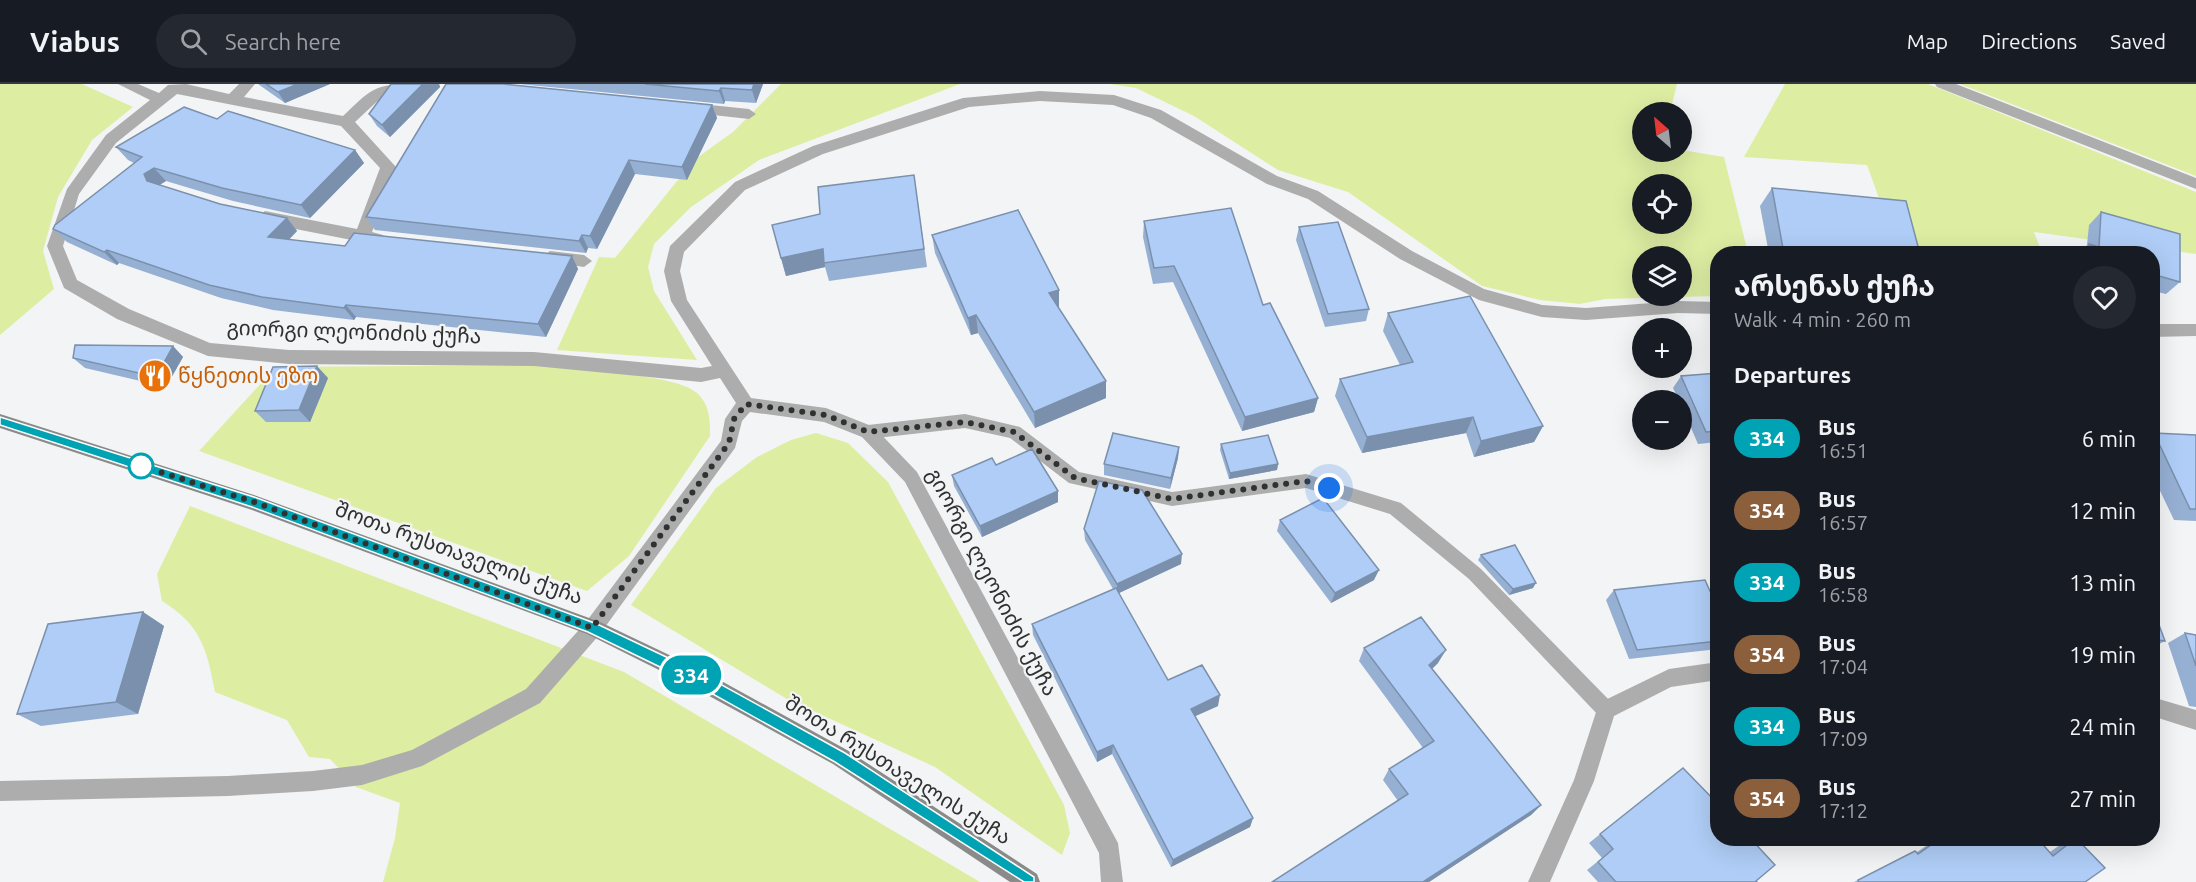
<!DOCTYPE html>
<meta charset="utf-8">
<style>
:root{--surface:#171b24;--page:#242831;--text:#f1f3f6;--muted:#9ea1a6;--line:#363941}
body{margin:0;font-family:Ubuntu,"Noto Sans Georgian",sans-serif;background:var(--page);color:var(--text);height:100vh;display:flex;flex-direction:column;font-size:22px;white-space:nowrap}
*{box-sizing:border-box;margin:0}
p{font-size:20px;color:var(--muted)}
.icon{flex:none;width:33px;height:33px;fill:none;stroke:currentColor;stroke-width:2;stroke-linecap:round;stroke-linejoin:round}
.map{position:relative;flex:1;overflow:hidden}
.sheet{position:absolute;left:1710px;top:162px;width:450px;height:600px;display:flex;flex-direction:column;background:var(--surface);border-radius:24px;box-shadow:0 6px 24px #0002}
.sheet>*{flex:none}
.badge{padding:0 12px;border-radius:20px;font-size:21px;line-height:39px}
.needle{width:39px;rotate:332deg}
.fabs{position:absolute;left:1632px;top:18px;display:grid;gap:12px}
.fabs a{display:grid;place-items:center;width:60px;height:60px;border-radius:50%;background:var(--surface);box-shadow:0 6px 24px #0002;font-size:30px}
.you{position:absolute;width:30px;height:30px;margin:-15px;border:4px solid #fff;border-radius:50%;background:#1a73e8;box-shadow:0 0 0 9px #1a73e833}
.map>.badge{position:absolute;translate:-50% -50%;box-shadow:0 0 0 3px #fff}
h2{padding:0 24px;font-size:22px;line-height:54px}
.round{display:grid;place-items:center;flex:none;width:63px;height:63px;border-radius:32px;background:var(--page)}
.summary{display:flex;align-items:center;justify-content:space-between;height:102px;padding:0 24px}
h1{font-size:28px;font-weight:700;line-height:45px}
ul{padding:0;list-style:none}
li{display:flex;align-items:center;gap:18px;height:72px;padding:0 24px}
li div{flex:1}
li b{display:block;font-size:22px}
li em{font-style:normal}
li .badge{min-width:66px;font-weight:700;text-align:center}
header{display:flex;align-items:center;gap:36px;box-sizing:border-box;height:84px;padding:0 30px;background:var(--surface);border-bottom:2px solid var(--line)}
header strong{font-size:28px}
nav{display:flex;gap:33px;margin-inline-start:auto;font-size:21px}
.search{width:420px;height:54px;background:var(--page);display:flex;align-items:center;gap:15px;box-sizing:border-box;padding:0 21px;border-radius:33px;color:var(--muted);font-size:22px}
.map>svg:first-child{display:block}
</style>
<header>
<strong>Viabus</strong>
<div class="search"><svg class="icon" aria-label="search" viewBox="0 0 24 24"><circle cx="10" cy="10" r="6"/><path d="M15 15l6 6"/></svg>Search here</div>
<nav><a>Map</a><a>Directions</a><a>Saved</a></nav>
</header>
<div class="map">
<svg width="2196" height="798" viewBox="0 0 2196 798">
<rect width="100%" height="100%" fill="#f3f4f5"/>
<path fill="#ddeda2" fill-rule="evenodd" d="M0 0H82L133 23 92 56 58 113 43 167 54 205 0 251Z
M781 0H960L759 76 691 123 654 160 648 183 654 207 697 276 557 266 599 173 615 174 694 76 733 48Z
M1110 0H1677L1670 28H1642V68L1682 66 1724 73 1748 169 1718 170 1717 212 1605 215 1580 220 1540 216 1482 202 1348 108 1278 86 1194 32 1136 4ZM1642 100H1682V140H1642ZM1642 172H1682V212H1642Z
M1785 0H1928L2196 108V170L2034 148 2042 169H1899L1867 81 1744 73Z
M1960 0H2196V92Z
M528 281C562 285 676 289 697 309 710 321 710 336 710 352L629 472 587 507 199 367 276 283Z
M816 349 848 359 888 398 1064 721 1070 749 1062 771 935 683 787 615 631 521 716 404 757 373 791 356Z
M190 422 624 588 980 798H383L395 754 400 719 356 703 330 675 309 673 287 636 215 608C207 565 201 541 162 517L157 490Z"/>
<g fill="none" stroke-linecap="round" stroke-linejoin="round">
<path fill="#adadad" fill-rule="evenodd" d="M965 330 1020 343 1079 388 1172 408 1306 390 1401 419 1481 485 1613 620 1615 626 1613 632 1606 635 1599 632 1469 495 1390 430 1306 404 1172 422 1069 399 1010 354 965 344 868 355 862 353 860 348 862 343 868 341Z"/>
<path fill="#adadad" fill-rule="evenodd" d="M118 0H138L159 9 168 1 186 0 229 10 239 0H255L244 13 343 32C372 5 373 0 414 0L412 3 384 11 355 38 396 83 372 148 383 151 385 155 377 161 265 139 257 133 265 127 357 145 380 84 341 42 177 10 116 59 79 110 63 162 77 196 129 225 210 259 289 266 534 268 701 284 712 282 671 217 664 187 670 162 735 98 813 62 963 14 1040 7 1114 11 1161 26 1277 92 1318 107 1412 167 1484 205 1542 221 1586 224 1678 217 1718 218V230L1678 229 1586 236 1542 233 1479 216 1400 175 1308 115 1267 100 1151 34 1113 21 1040 17 969 23 823 70 745 106 684 168 680 187 687 216 751 314 826 324 874 343 917 388 1118 759 1123 798H1101L1099 769 905 398 862 353 824 338 750 328 742 337 735 364 600 550 540 619 422 682 362 701 313 707 228 712 0 717V697L228 692 313 687 362 681 412 666 526 605 586 538 721 357 725 335 736 319 720 294 701 298 534 282 289 280 208 272 117 235 64 204 47 162 67 105 106 51 150 16Z
M1935 0H1956L2196 94V105L1937 3Z
M691 19 749 25 756 30 749 35 686 28 684 24Z
M550 167 584 171 592 177 584 183 544 177 542 173Z
M2152 240H2196V252L2152 253Z
M1718 578V596L1671 603 1614 632 1594 697 1550 798H1528L1574 696 1599 619 1669 585Z
M2152 613 2196 626V646L2152 632Z"/>
<path fill="#8b8a8a" fill-rule="evenodd" d="M0 330 254 411 600 538 705 588 847 666 1037 790 1040 798H1010L833 680 691 602 587 550 252 426 0 344Z"/>
</g>
<path fill="#96b0d4" d="M258 0H330L285 19Z
M391 0H439L440 3 390 53 377 42 369 30Z
M519 0H763L756 19 725 17 724 20Z
M712 21 717 34 687 96 635 90 597 165 588 164 586 169 375 146 366 133Z
M217 35 355 66 364 79 310 134 233 117 166 97 159 101 220 120 287 134 297 147 289 156 345 162 572 172 578 185 546 253 356 233 354 236 273 226 221 214 119 179 117 181 67 158 53 145 134 79 128 76 116 63Z
M914 91 927 183 829 197 825 183 786 192 781 174Z
M1772 104 1920 170H1769L1760 122Z
M2101 128 2180 150V198L2166 210 2153 207 2156 224 2152 227V170H2079L2087 161 2089 141Z
M1144 137 1263 221 1318 314 1314 328 1242 347 1173 198 1153 200 1143 153Z
M1299 143 1369 225 1366 237 1325 243 1296 156Z
M932 151 1059 224 1106 297V314L1035 344 978 249 971 251 935 169Z
M1388 229 1543 342 1534 358 1474 373 1466 349 1362 369 1335 312 1340 295 1400 281 1383 247Z
M173 262 183 273 166 303 85 284 73 274Z
M1718 289V358L1698 360 1682 323V316H1679L1673 304 1681 292Z
M328 294 310 338H266L255 327Z
M2154 349 2196 351V437L2174 436 2152 390V350Z
M1221 360 1278 380 1277 386 1229 395 1220 366Z
M1179 363 1178 374 1170 405 1104 391V380Z
M996 381 1058 418 982 453 954 402 952 391Z
M1280 436 1374 496 1331 519 1277 447Z
M1084 445 1181 480 1119 509 1168 596 1218 622 1195 632 1253 734 1250 743 1171 783 1112 670 1097 678 1033 551 1032 540 1113 505 1085 456Z
M1481 471 1533 504 1509 511 1478 476Z
M1614 506 1718 525V565L1629 575 1606 516Z
M2152 522 2165 557 2152 564Z
M143 528 164 542 138 630 41 642 17 630Z
M2185 549 2196 551V623L2189 622 2168 559Z
M1364 564 1438 579 1432 585 1541 721 1531 731 1429 798H1272L1398 717 1383 696 1389 685 1423 664 1359 577Z
M1683 684 1757 798H1598L1587 786 1602 774 1589 759Z
M1797 754H1814L1802 761Z
M1938 754H2037L2050 768 2060 761 2076 754 2085 798H1854L1915 767 1917 768Z"/>
<path fill="#7a90ac" d="M298 0H330L285 19 278 8Z
M423 0H439L440 3 390 53 382 41Z
M754 0H763L756 19 752 6Z
M721 4 725 17 724 20 719 7Z
M712 21 717 34 687 96 682 83Z
M355 66 364 79 310 134 301 121Z
M629 76 635 90 597 165 590 152Z
M154 84 166 97 155 104 147 97 144 90Z
M287 134 297 147 278 166 268 153Z
M582 151 588 164 586 169 579 157Z
M823 165 825 183 786 192 781 174Z
M107 166 119 179 117 181 104 168Z
M572 172 578 185 546 253 538 240Z
M1059 206V224L1050 227 1049 209Z
M346 221 356 233 354 236 344 224Z
M976 231 978 249 971 251 968 234Z
M173 262 183 273 166 303 156 293Z
M317 282 328 294 310 338 299 326Z
M1106 297V314L1035 344 1034 328Z
M1318 314 1314 328 1242 347 1245 333Z
M1473 333 1466 349 1362 369 1367 353Z
M1543 342 1534 358 1474 373 1481 357Z
M1179 363 1178 374 1170 405 1171 394Z
M1278 380 1277 386 1229 395 1230 389Z
M1058 407V418L982 453 980 442Z
M1182 470 1181 480 1117 510V500Z
M1379 486 1374 496 1331 519 1335 509Z
M1536 499 1533 504 1509 511 1513 505Z
M143 528 164 542 138 630 116 618Z
M1446 566 1438 579 1422 594 1429 581Z
M1220 611 1218 622 1189 635 1191 625Z
M1113 661 1112 670 1097 678V668Z
M1541 721 1531 731 1429 798H1423Z
M1253 734 1250 743 1171 783 1173 776Z"/>
<path fill="#afcdf6" stroke="#7a90ac" stroke-width="1.5" d="M266 0H298L278 8Z
M391 0H423L382 41 369 30Z
M446 0H503L712 21 682 83 629 76 590 152 582 151 579 157 366 133Z
M645 0H754L752 6 721 4 719 7Z
M184 23 217 35 228 27 355 66 301 121 222 104 154 84 144 90 147 97 220 120 287 134 268 153 345 162 354 149 572 172 538 240 346 221 344 224 262 213 209 201 107 166 104 168 53 145 55 141 142 73 116 63Z
M914 91 924 165 824 179 823 165 781 174 772 141 820 130 818 103Z
M1772 104 1906 117 1920 170H1784Z
M1231 124 1263 221 1270 219 1318 314 1245 333 1174 182 1154 184 1144 137Z
M1018 126 1059 206 1049 209 1106 297 1034 328 976 231 968 234 932 151Z
M2101 128 2180 150V198L2152 190V170H2088L2089 160 2099 163Z
M1338 138 1369 225 1328 230 1299 143Z
M2152 202 2156 224 2152 223Z
M1470 212 1543 342 1481 357 1473 333 1367 353 1340 295 1413 278 1388 229Z
M75 261 173 262 156 293 73 274Z
M317 282 299 326 255 327 273 283Z
M1718 289V347L1706 348 1681 292Z
M1113 349 1179 363 1171 394 1104 380Z
M2154 349 2196 351V425H2190Z
M1268 351 1278 380 1230 389 1221 360Z
M1032 365 1058 407 980 442 952 391 992 374 996 381Z
M1099 397 1142 406 1182 470 1117 500 1084 445Z
M1323 414 1379 486 1335 509 1280 436Z
M1515 461 1536 499 1513 505 1481 471Z
M1705 496 1718 525V557L1637 566 1614 506Z
M1116 504 1168 596 1202 581 1220 611 1191 625 1253 734 1173 776 1113 661 1097 668 1032 540Z
M2152 522 2165 557 2152 555Z
M143 528 116 618 17 630 48 540Z
M1421 533 1446 566 1429 581 1541 721 1423 798H1272L1408 710 1389 685 1434 657 1364 564Z
M2185 549 2196 551V582Z
M1683 684 1718 720V754H1750L1775 781 1756 797 1757 798H1616L1598 778 1613 765 1600 750Z
M1941 754H2037L2053 772 2076 754 2105 784 2085 798H1859L1858 796 1915 767 1918 770Z"/>
<path fill="#00a3b4" stroke="#fff" stroke-width="1.5" d="M0 333 254 413 597 540 702 590 845 669 1034 793V798H1024L835 678 693 599 588 548 252 423 0 341Z"/>
<g fill="none" stroke-linecap="round" stroke-linejoin="round">
<path stroke="#303131" stroke-width="6" stroke-dasharray="0 10.8" d="M141 382 254 418 592 544 729 359 734 335 746 320 826 331 868 348 965 338 1014 348 1075 394 1172 415 1306 397 1329 404"/>
</g>
<defs>
<g id="restaurant-disc" transform="scale(1.725)"><circle r="9.5" fill="#e8710a" stroke="#f3f4f5"/><path d="M-5-6h1v4h1v-4h1v4h1v-4h1v5L-1.5 .5V6h-2V.5L-5-1ZM5-6V6H3V1.5H1.5Q1.5-4 5-6Z" fill="#fff"/></g>
</defs>
<g fill-rule="evenodd">
<use href="#restaurant-disc" x="155" y="292"/>
</g>
<circle fill="#fff" stroke="#00a3b4" stroke-width="3" cx="141" cy="382" r="12"/>
<g text-anchor="middle" stroke-width="4.5" stroke-linejoin="round" paint-order="stroke">
<g font-size="21" fill="#303131" stroke="#f3f4f5">
<text transform="translate(354 248) rotate(2)" y="7">გიორგი ლეონიძის ქუჩა</text>
<text transform="translate(459 469) rotate(20)" y="7">შოთა რუსთაველის ქუჩა</text>
<text transform="translate(992 498) rotate(62)" y="7">გიორგი ლეონიძის ქუჩა</text>
<text transform="translate(898 686) rotate(32)" y="7">შოთა რუსთაველის ქუჩა</text>
</g>
<g font-size="21" fill="#c56008" stroke="#f3f4f5" text-anchor="start">
<text x="178" y="299">წყნეთის ეზო</text>
</g>
</g>
</svg>
<div class="fabs">
<a><svg class="needle" viewBox="-14 -14 28 28"><path d="M0-13l5 13h-10z" fill="#e53935"/><path d="M0 13l5-13h-10z" fill="#9ea1a6"/></svg></a>
<a><svg class="icon" aria-label="locate" viewBox="0 0 24 24"><circle cx="12" cy="12" r="6"/><path d="M12 2v4M12 18v4M2 12h4M18 12h4"/></svg></a>
<a><svg class="icon" aria-label="layers" viewBox="0 0 24 24"><path d="M12 4l9 5-9 5-9-5zM3 14l9 5 9-5"/></svg></a>
<a>+</a>
<a>−</a>
</div>
<div class="you" style="left:1329px;top:404px"></div>
<b class="badge" style="left:691px;top:591px;background:#00a3b4;color:#fff">334</b>
<section class="sheet">
<div class="summary"><div><h1>არსენას ქუჩა</h1><p>Walk · 4 min · 260 m</p></div><a class="round"><svg class="icon" aria-label="heart" viewBox="0 0 24 24"><path d="M12 20l-8-8c-3-5 5-10 8-4 3-6 11-1 8 4z"/></svg></a></div>
<h2>Departures</h2>
<ul>
<li><span class="badge" style="background:#00a3b4;color:#fff">334</span><div><b>Bus</b><p>16:51</p></div><em>6 min</em></li>
<li><span class="badge" style="background:#8b5e3c;color:#fff">354</span><div><b>Bus</b><p>16:57</p></div><em>12 min</em></li>
<li><span class="badge" style="background:#00a3b4;color:#fff">334</span><div><b>Bus</b><p>16:58</p></div><em>13 min</em></li>
<li><span class="badge" style="background:#8b5e3c;color:#fff">354</span><div><b>Bus</b><p>17:04</p></div><em>19 min</em></li>
<li><span class="badge" style="background:#00a3b4;color:#fff">334</span><div><b>Bus</b><p>17:09</p></div><em>24 min</em></li>
<li><span class="badge" style="background:#8b5e3c;color:#fff">354</span><div><b>Bus</b><p>17:12</p></div><em>27 min</em></li>
</ul>
</section>
</div>
